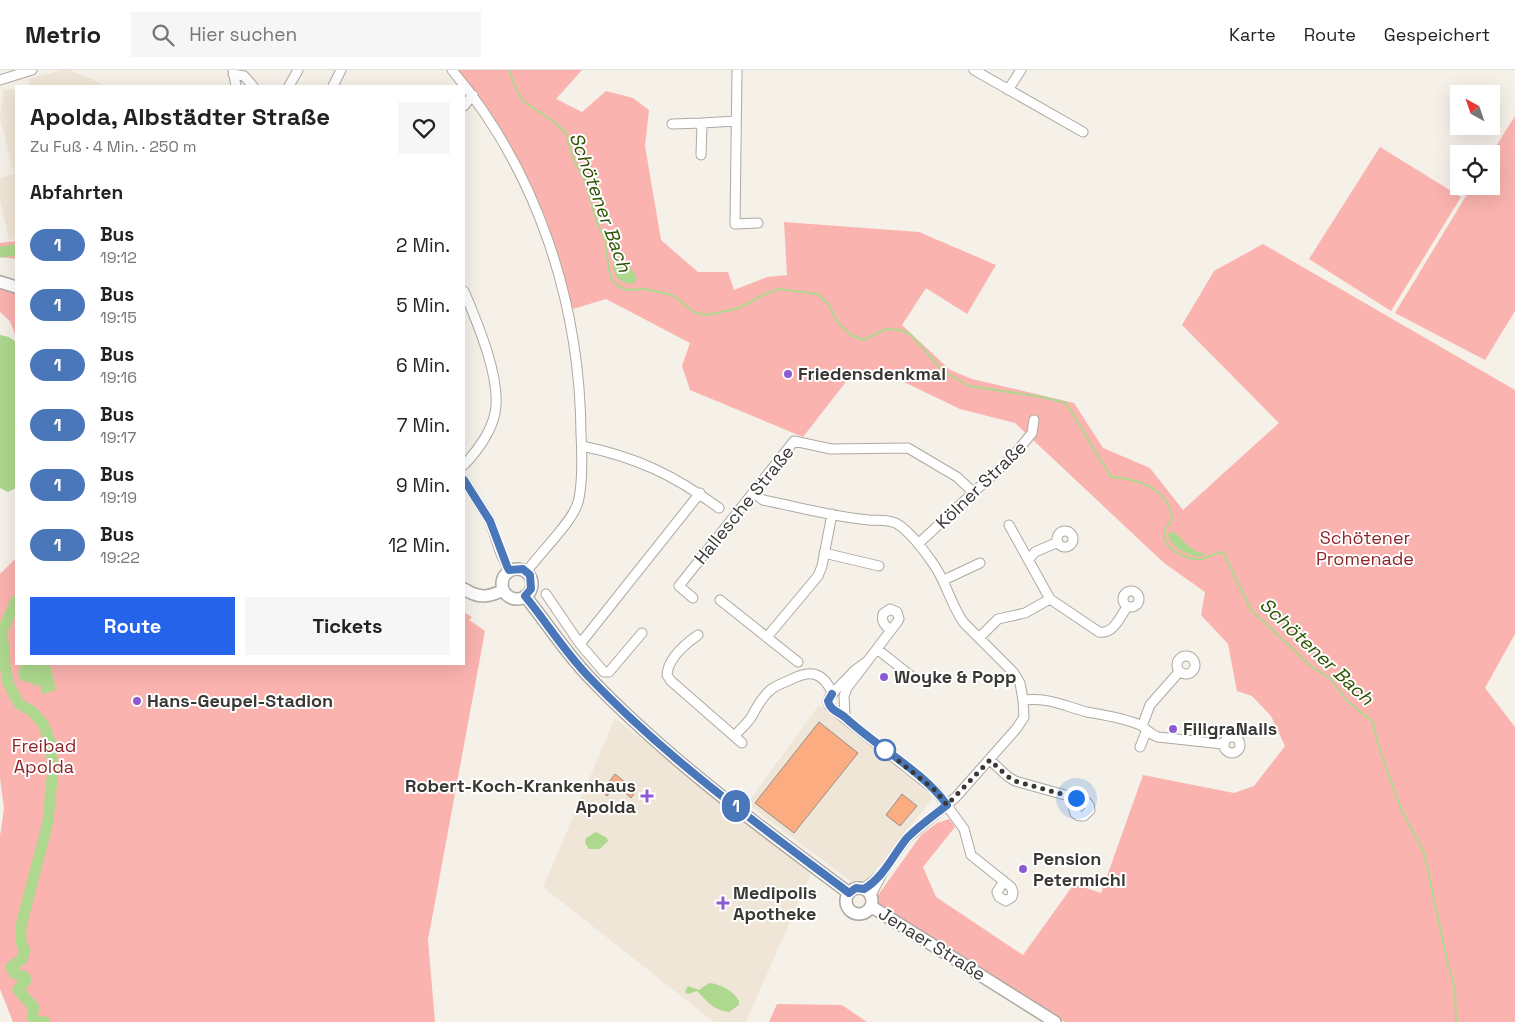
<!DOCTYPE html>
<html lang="de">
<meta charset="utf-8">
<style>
:root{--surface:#fff;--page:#f6f6f6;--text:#222;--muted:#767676;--line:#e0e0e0;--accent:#2563eb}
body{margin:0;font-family:"Space Grotesk",sans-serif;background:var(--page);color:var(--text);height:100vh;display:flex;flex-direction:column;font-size:19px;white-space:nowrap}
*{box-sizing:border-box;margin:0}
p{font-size:16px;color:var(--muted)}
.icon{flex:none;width:28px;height:28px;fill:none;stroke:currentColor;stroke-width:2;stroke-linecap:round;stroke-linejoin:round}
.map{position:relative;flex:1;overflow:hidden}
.sheet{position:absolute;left:15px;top:15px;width:450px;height:580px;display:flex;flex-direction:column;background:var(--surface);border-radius:0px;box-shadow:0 5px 20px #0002}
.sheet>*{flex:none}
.badge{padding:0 10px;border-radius:16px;font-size:18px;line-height:32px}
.needle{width:32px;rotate:320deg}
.tools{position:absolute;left:1450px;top:15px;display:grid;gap:10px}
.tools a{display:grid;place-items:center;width:50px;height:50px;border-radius:0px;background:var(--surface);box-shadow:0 5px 20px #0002;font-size:25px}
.you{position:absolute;width:25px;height:25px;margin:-12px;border:4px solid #fff;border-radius:50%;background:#1a73e8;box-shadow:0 0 0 8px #1a73e833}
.map>.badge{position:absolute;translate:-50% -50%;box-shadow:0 0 0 2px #fff}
h2{padding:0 15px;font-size:19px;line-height:45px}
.round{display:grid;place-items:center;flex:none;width:52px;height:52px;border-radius:0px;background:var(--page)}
.summary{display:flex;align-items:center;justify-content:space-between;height:85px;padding:0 15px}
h1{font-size:24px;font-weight:700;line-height:38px}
.button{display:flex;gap:10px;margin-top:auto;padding:10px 15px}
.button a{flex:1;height:58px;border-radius:0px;background:var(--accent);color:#fff;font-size:20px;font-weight:700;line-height:58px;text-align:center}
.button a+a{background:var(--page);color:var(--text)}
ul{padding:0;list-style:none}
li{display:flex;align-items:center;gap:15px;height:60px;padding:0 15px}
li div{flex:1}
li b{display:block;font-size:19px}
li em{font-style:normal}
li .badge{min-width:55px;font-weight:700;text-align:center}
header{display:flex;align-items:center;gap:30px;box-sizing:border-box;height:70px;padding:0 25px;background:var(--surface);border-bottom:1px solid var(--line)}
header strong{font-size:24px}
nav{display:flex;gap:28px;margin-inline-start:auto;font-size:18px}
.search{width:350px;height:45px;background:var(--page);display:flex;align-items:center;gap:12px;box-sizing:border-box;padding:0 18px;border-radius:0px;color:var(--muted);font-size:19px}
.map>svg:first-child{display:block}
</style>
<header>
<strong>Metrio</strong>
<div class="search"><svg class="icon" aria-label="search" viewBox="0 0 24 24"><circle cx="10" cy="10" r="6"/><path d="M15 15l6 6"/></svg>Hier suchen</div>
<nav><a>Karte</a><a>Route</a><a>Gespeichert</a></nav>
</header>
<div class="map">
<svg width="1515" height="952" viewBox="0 0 1515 952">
<rect width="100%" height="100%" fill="#f5f0e8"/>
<path fill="#f0e6d7" d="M62 0H70L107 16H29V9Z
M4 19 16 20V169L9 170 0 131V108L14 104 0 47Z
M819 635 933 727 876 801 866 810 852 812 747 734Z
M615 648 811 804 746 952H714L543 817Z"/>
<path fill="#fbb3af" d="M457 0H582L556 29 582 42 606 21 633 28 649 40 645 76 661 170 698 202H728L734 220 767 207 787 205 784 152 919 162 996 195 967 244 926 218 902 255 950 300 972 309 1074 333 1103 378 1150 398 1183 440 1279 353 1182 255 1214 201 1263 174 1515 320V564L1485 618 1515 657V952H1065L879 835 876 828 921 765 937 753 949 749 955 757 923 797 936 827 1023 885 1074 814 1101 823 1143 705 1234 723 1254 716 1285 676 1271 646 1252 626 1237 621 1228 574 1201 545 1205 522 1164 493 1015 353 960 339 879 300 852 304 803 367 690 320 682 296 690 273 606 229 573 239C547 154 517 67 457 0Z
M1515 46V241L1485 290 1395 243 1472 116H1491V84Z
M1380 77 1461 127 1391 241 1309 189Z
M16 171V189L0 187V173Z
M0 217 16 223V267L10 251 0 242Z
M16 488V594H464V542L472 547 469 550 485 561 428 870 435 952H13L0 919V766L4 739 0 708V504Z
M777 934 842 935 867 952H769Z"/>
<path fill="#add88d" d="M616 190C628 192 632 198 637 209L633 214C619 213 614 207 613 193Z
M0 265 9 267 16 272V418L8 422 0 418Z
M1170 462C1183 463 1183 480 1206 484L1197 487C1185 483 1171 478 1168 465Z
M21 594H55L50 595 56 620 42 624 40 615 36 614 35 617 32 613 20 610V606L17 603 20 599Z
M596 762 607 768 608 771 600 779H589L585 773 586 768Z
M709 913C720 914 733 920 739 931V935L729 942C713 940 708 932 697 921L688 924 685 922 688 916 699 920Z"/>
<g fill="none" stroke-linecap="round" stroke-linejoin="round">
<path stroke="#add88d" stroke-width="2" d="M509 0 518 23 523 31 554 52 566 63 573 88 585 111 596 149 605 170 609 201 612 210 618 216 626 220 645 219 672 225 695 243 708 245 739 238 765 224 779 219 818 224 829 235 838 253 851 265 863 270 886 259 901 260 911 265 943 301 969 316 1042 327 1066 333 1111 407C1139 409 1170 419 1172 450 1169 454 1164 459 1164 464 1162 478 1187 490 1199 489 1207 489 1213 483 1221 482L1224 484 1251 540 1311 596 1332 610 1347 631 1373 652 1377 672 1401 739 1424 783 1447 890 1455 919 1456 952"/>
<path stroke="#add88d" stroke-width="11" d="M0 182 16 180
M16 531 2 561 5 596 8 613 19 634 32 641 43 654 50 671 53 698 48 752 21 856V872L25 881 22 889 11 897 14 903 25 907 26 910 18 920 34 937 32 947 35 951 45 952"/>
</g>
<path fill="#fbad81" stroke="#958d88" d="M819 652 858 683 794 763 755 733Z
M615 704 636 721 631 728 616 715 607 726 602 721Z
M902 724 917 736 900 756 886 745Z"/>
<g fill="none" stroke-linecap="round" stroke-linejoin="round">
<g stroke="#aea9a2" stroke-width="11">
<path id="minor" d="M233 0 236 16
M452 0C537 101 580 232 581 364 582 381 583 420 577 435 571 453 539 484 527 501
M737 0 735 154 758 153
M974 0 1083 62
M233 4 244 6 253 16
M0 10 32 0
M289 16 298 0
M333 16 341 0
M1008 20 1021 0
M464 36 473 25
M672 54 702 53
M701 85 702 53 736 51
M464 221C477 252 502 310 495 343 491 363 478 380 464 395
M582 376C636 387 674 405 719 438
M464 410 490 451 501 484 509 500
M754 423 763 430C798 437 833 447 869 450 878 451 891 449 899 455 912 464 923 479 932 492 946 510 950 534 964 553L1014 603 1020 613 1023 630 1024 647 1017 658 956 727 906 769 883 802 871 825
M1009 455 1050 529
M1057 469a8 8 0 1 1 16 0a8 8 0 1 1-16 0Z
M918 474 1014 385 1032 363 1034 350
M824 483 879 496
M1029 489 1035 482 1058 472
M944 510 980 493
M1123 529a8 8 0 1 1 16 0a8 8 0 1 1-16 0Z
M546 524 580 574 604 602H609L642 563
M693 528 679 516 794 371 831 379 908 378 957 407 973 422
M720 530 798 592
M698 565C685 574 668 589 667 605L671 611 734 666
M767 567 818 506 822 496 832 444
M979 568 998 549 1025 543 1050 529 1099 562C1113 565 1120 547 1127 537
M580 574 700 423
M877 579 915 609
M1177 595a9 9 0 1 1 18 0a9 9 0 1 1-18 0Z
M865 593 854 601 830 626 828 631 829 636 936 721 964 759 971 785 1011 817 1013 822 1012 827 1006 831 999 827 997 822 1004 811
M1023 630C1049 627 1064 636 1087 642 1104 645 1124 648 1140 655 1147 658 1148 664 1158 667L1223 674
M845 647 844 626 847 618 898 551 899 549 897 542 890 539 883 544C881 552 885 556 891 560
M1142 656 1150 635 1179 602
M1224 675a8 8 0 1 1 16 0a8 8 0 1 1-16 0Z
M742 673 734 666C740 660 748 653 752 646 757 636 763 625 773 618 778 615 785 612 790 610 811 599 823 602 833 624
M1140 677 1146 662
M990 690 1007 706 1015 711 1083 730C1088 732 1090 735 1090 740L1084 746C1071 747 1073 737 1076 728
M863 819 878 807"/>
</g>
<g stroke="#aea9a2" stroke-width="14">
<path id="major" d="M0 212 16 217
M502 514a15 15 0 1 1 30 0a15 15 0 1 1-30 0Z
M464 519C478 528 488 528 503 520
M525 526C547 553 565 582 589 607 665 687 760 757 849 823
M846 831a13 13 0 1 1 26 0a13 13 0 1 1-26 0Z
M872 837 1055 952"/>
</g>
<use href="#minor" stroke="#fff" stroke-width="9"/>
<use href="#major" stroke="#fff" stroke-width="11"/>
</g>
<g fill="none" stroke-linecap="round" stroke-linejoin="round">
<g stroke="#fff" stroke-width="11">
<path id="line" d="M464 410 490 451 507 496 509 500 523 499 530 505 531 519 525 526C547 553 565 582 589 607 666 688 760 756 849 823L856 818 864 819C884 807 893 785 907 768 919 756 933 746 947 735 924 702 877 677 847 649 840 642 830 641 828 631L832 624"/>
</g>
<use href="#line" stroke="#4a76ba" stroke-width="8"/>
<path stroke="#3a3835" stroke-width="5" stroke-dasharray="0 9" d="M885 680 936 721 947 735 990 690 1007 706 1015 711 1076 728"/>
</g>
<g fill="#8e5ad3" stroke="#fff" stroke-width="2">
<circle cx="788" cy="304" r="5"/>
<circle cx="884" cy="607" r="5"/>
<circle cx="137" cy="631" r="5"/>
<circle cx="1173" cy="659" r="5"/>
<path d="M644.5 718.5h5v5h5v5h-5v5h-5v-5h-5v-5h5z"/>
<circle cx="1023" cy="799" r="5"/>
<path d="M720.5 825.5h5v5h5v5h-5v5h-5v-5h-5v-5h5z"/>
</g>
<circle fill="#fff" stroke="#4a76ba" stroke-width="2.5" cx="885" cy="680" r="10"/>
<g text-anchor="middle" stroke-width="4" stroke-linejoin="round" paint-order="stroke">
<g font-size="18" font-weight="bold" fill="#3a3835" stroke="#fff" text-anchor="start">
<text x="798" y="310">Friedensdenkmal</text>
<text x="894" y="613">Woyke &amp; Popp</text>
<text x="147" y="637">Hans-Geupel-Stadion</text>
<text x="1183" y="665">FiligraNails</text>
<text x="636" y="722" text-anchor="end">Robert-Koch-Krankenhaus<tspan x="636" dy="21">Apolda</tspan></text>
<text x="1033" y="795">Pension<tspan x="1033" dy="21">Petermichl</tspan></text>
<text x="733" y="829">Medipolis<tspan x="733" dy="21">Apotheke</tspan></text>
</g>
<g font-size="18" fill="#3a3835" stroke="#fff">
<text transform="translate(981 415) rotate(-44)" y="6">Kölner Straße</text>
<text transform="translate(744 435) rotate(-51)" y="6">Hallesche Straße</text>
<text transform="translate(932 874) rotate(32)" y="6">Jenaer Straße</text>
</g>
<g font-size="18" fill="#8d252a" stroke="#fff">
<text x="1365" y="474">Schötener<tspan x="1365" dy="21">Promenade</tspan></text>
<text x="44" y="682">Freibad<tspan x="44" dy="21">Apolda</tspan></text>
</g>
<g font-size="19" font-style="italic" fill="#305402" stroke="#fff">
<text transform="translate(601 132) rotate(70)" y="7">Schötener Bach</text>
<text transform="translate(1317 581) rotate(43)" y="7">Schötener Bach</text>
</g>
</g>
</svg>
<div class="tools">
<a><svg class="needle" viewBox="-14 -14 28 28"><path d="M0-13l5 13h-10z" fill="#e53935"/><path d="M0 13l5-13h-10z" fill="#767676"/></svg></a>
<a><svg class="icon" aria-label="locate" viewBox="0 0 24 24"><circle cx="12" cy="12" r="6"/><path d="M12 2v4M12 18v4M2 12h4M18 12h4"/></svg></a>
</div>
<div class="you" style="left:1076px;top:728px"></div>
<b class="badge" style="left:736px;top:736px;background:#4a76ba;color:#fff">1</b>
<section class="sheet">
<div class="summary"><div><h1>Apolda, Albstädter Straße</h1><p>Zu Fuß · 4 Min. · 250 m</p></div><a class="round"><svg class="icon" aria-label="heart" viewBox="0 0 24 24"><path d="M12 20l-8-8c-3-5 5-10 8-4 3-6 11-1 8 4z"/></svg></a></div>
<h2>Abfahrten</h2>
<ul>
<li><span class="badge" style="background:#4a76ba;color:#fff">1</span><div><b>Bus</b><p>19:12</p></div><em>2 Min.</em></li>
<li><span class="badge" style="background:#4a76ba;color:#fff">1</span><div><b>Bus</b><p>19:15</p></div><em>5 Min.</em></li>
<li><span class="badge" style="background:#4a76ba;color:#fff">1</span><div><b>Bus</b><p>19:16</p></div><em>6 Min.</em></li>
<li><span class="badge" style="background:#4a76ba;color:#fff">1</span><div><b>Bus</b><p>19:17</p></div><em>7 Min.</em></li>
<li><span class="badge" style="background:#4a76ba;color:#fff">1</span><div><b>Bus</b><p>19:19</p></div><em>9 Min.</em></li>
<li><span class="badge" style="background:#4a76ba;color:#fff">1</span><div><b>Bus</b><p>19:22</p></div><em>12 Min.</em></li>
</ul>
<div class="button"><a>Route</a><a>Tickets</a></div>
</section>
</div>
